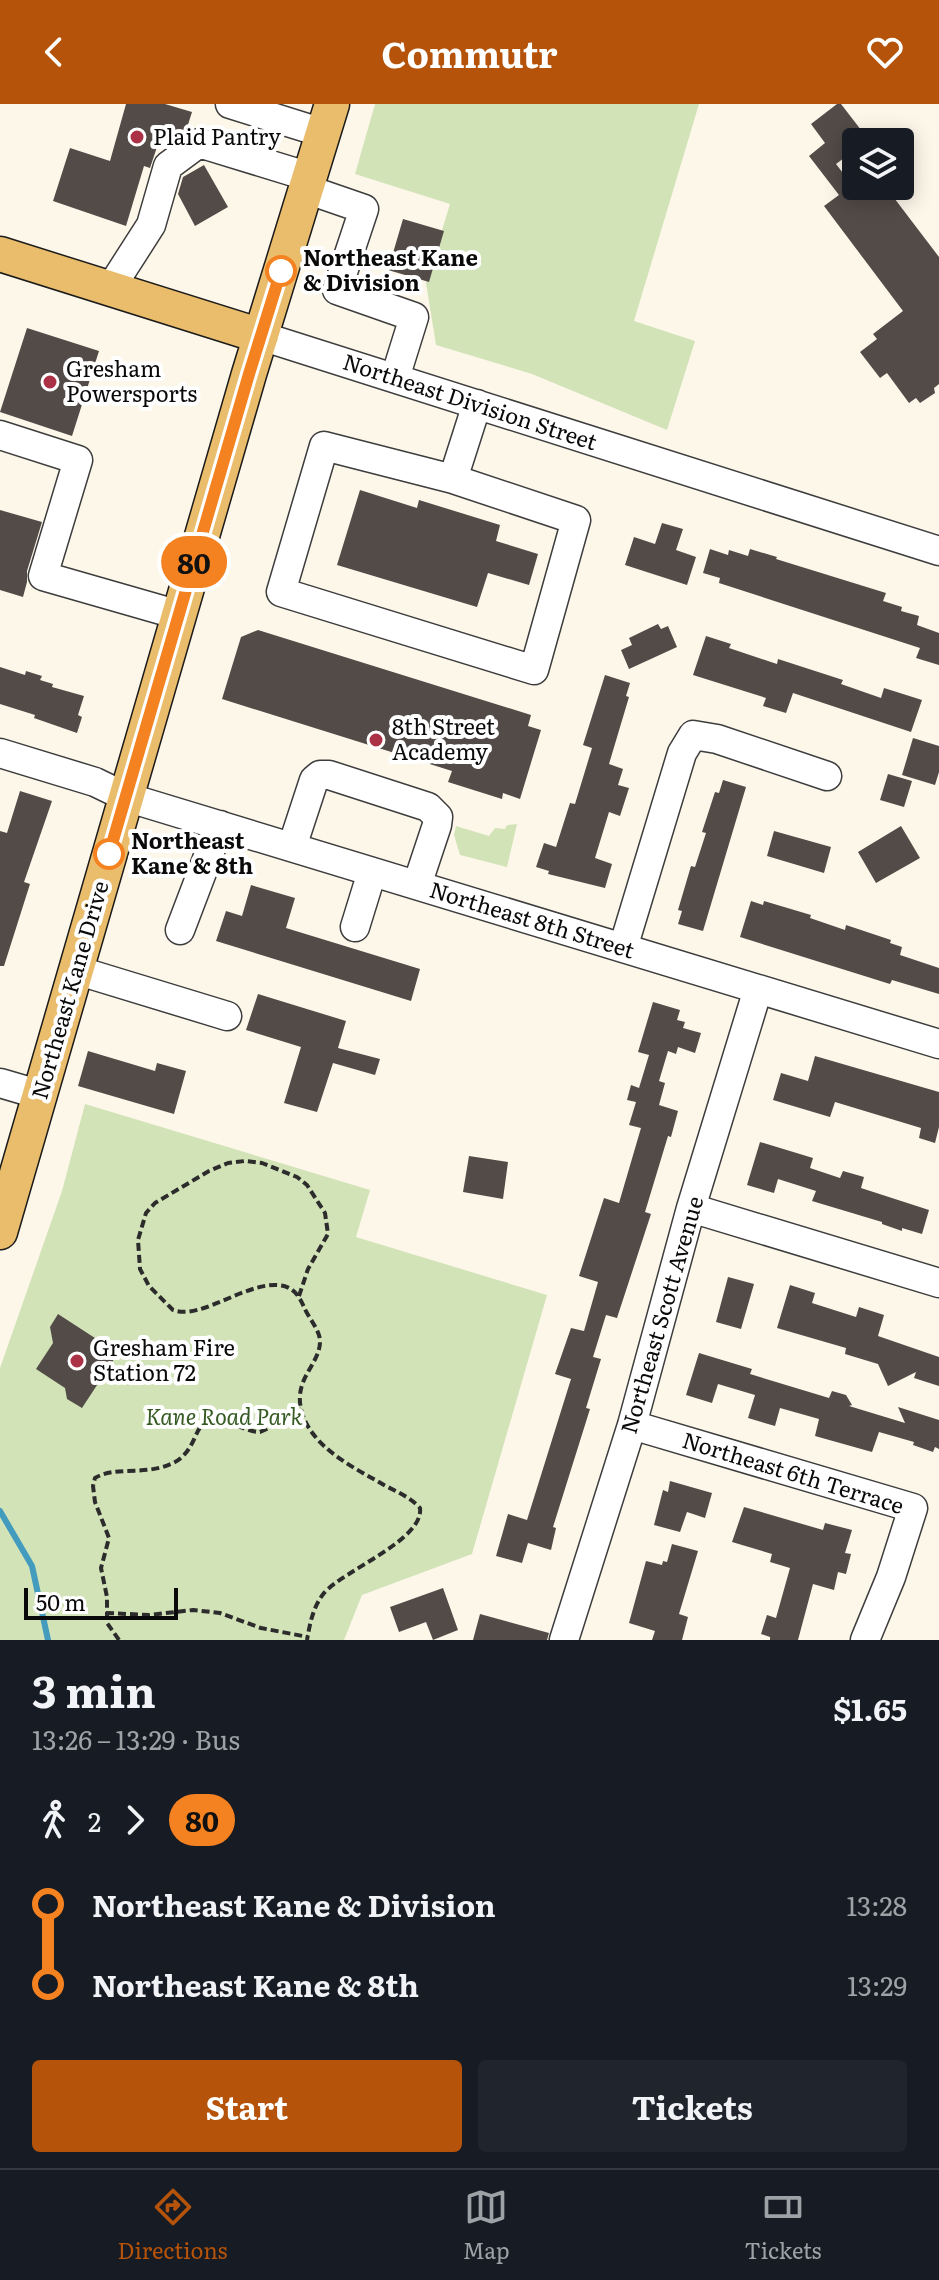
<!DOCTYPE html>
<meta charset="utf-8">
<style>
:root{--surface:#171b24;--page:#20242c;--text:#f1f3f6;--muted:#9ea1a6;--line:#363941;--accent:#b45309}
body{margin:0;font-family:Literata,serif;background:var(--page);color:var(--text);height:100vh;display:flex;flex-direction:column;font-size:30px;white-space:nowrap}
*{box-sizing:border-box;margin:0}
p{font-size:26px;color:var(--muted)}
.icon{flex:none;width:44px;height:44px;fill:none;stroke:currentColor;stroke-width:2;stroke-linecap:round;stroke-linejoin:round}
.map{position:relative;height:1536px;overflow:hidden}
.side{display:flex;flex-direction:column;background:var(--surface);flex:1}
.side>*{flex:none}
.badge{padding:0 16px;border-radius:26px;font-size:28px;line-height:52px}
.controls{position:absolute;left:842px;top:24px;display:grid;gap:16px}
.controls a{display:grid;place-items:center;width:72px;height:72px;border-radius:8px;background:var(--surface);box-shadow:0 4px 20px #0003;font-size:40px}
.scale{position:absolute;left:24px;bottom:20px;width:154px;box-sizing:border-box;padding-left:8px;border:4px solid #0a0a0a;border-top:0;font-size:22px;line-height:28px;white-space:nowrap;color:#0a0a0a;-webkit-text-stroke:6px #fff;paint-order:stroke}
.map>.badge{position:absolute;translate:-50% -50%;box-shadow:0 0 0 4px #fff}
.legs{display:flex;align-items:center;gap:12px;height:88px;padding:0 32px;font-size:26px}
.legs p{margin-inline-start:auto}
.headline{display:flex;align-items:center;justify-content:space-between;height:136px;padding:0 32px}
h1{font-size:44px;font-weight:700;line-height:60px}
.action{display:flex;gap:16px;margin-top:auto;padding:16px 32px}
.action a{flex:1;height:92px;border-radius:8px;background:var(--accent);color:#fff;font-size:32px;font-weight:700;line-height:92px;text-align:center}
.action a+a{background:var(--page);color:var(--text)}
ul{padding:0 32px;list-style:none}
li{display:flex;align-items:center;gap:28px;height:80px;font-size:30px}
li i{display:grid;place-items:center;width:12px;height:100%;margin:0 10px;background:currentColor}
li i::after{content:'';width:20px;height:20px;margin:-10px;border:6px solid;border-radius:50%;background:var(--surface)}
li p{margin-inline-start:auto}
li:first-child i{background:linear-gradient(#0000 50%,currentColor 0)}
li:last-child i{background:linear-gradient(currentColor 50%,#0000 0)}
header{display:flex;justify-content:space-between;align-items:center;height:104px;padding:0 32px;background:var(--accent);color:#fff;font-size:36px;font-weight:700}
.dock{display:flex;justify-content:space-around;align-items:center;height:112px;border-top:2px solid var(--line);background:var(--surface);font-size:22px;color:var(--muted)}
.dock a{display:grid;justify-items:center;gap:4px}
.dock .on{color:var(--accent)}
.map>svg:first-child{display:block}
</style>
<header><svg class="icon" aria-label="back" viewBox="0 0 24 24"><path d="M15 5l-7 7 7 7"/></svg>Commutr<svg class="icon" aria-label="heart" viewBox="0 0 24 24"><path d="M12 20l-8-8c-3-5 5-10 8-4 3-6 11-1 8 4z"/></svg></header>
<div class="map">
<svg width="939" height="1536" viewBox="0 0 939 1536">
<rect width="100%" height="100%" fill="#fdf7ea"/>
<path fill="#d3e3b8" d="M375 0H699L634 217 695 237 667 326 532 270 436 241 426 179 450 100 355 70Z
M517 720 507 763 460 751 454 731 456 722 489 732 495 724 505 725 507 721Z
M85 1000 370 1086 356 1133 547 1191 472 1450 362 1491 344 1536H0V1264L62 1087Z"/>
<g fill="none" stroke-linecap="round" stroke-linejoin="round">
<path stroke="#439bbe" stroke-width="6" d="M0 1407 32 1462 48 1536"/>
</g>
<path fill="#524b48" d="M126 0H165L192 8 186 27 178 33 162 28 150 64 144 62 126 122 53 97 70 44 110 57Z
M837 0H841L868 35 856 38V45L836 60 859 90 870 82H885L939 153V280L934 284 935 289 920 299 916 294 909 299 887 269 880 274 860 248 877 235 873 230 903 207 824 102 839 91 809 52 825 39 811 20Z
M204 61 228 103 195 122 178 90 183 73Z
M403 115 444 127 429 178 388 166Z
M27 224 99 247 72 332 0 308Z
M360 386 417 404 419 396 500 421 496 437 538 450 529 481 488 469 477 503 337 461Z
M0 406 42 418 27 467V478L23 493 0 486Z
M662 419 683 425 676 446 696 453 687 481 625 461 634 433 655 440Z
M710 445 728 451 729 446 748 452 750 445 777 453 776 455 886 489 883 497 902 503 901 507 919 512 917 521 939 529V561L916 554 920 544 719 479 720 474 703 469Z
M658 520 661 525 668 522 677 543 629 565 621 546 632 541 629 534Z
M258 526 531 611 528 622 541 626 520 695 503 689 502 695 448 678 452 667 222 595 241 533Z
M706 532 731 540 729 544 777 560 778 555 843 576 841 580 881 594 884 584 922 596 911 628 793 589 786 609 763 602 766 594 693 571Z
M0 563 25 571 26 567 42 572 40 576 53 580 52 583 84 592 78 611 82 613 77 629 34 614 35 611 0 600Z
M605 571 630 579 626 592 629 593 609 660 623 665 618 681 629 684 620 712 609 708 595 754 612 760 605 784 548 770 549 767 536 763 544 739 556 743 570 699 575 700 592 644 583 641Z
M913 634 939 642V668L935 681 902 671Z
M888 670 912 677 904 703 880 696Z
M723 676 746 683 703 827 678 820 682 807 678 806 691 762 695 763 706 729 702 728 715 688 719 689Z
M20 687 52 697 24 778 30 780 4 862H0V727L7 729Z
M901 722 920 754 876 779 858 748Z
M774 727 831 743 824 769 767 752Z
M251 781 295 794 286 824 420 865 411 897 216 837 226 807 242 812Z
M751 797 763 801 764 797 811 811 810 814 845 826 846 821 891 836 890 839 902 843 900 851 939 864V890L892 876 890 880 740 833Z
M258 890 346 917 338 944 380 955 375 971 333 959 317 1008 284 999 301 943 246 926Z
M653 898 680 906 677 916 685 918 683 924 701 929 695 949 678 943 676 950 668 947 659 977 665 979 659 1001 678 1007 671 1033 668 1032 645 1108 651 1110 617 1214 606 1211 593 1253 601 1255 586 1304 590 1305 553 1423 556 1424 551 1446 528 1439 522 1459 496 1452 508 1410 527 1416 571 1275 555 1270 571 1224 584 1227 598 1178 579 1172 604 1094 619 1099 641 1024 629 1021 636 998 627 996 631 981 639 984 649 951 638 948Z
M88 947 155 967 157 959 186 967 174 1010 78 982Z
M815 952 939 988V1023L935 1039 919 1034 921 1024 835 998 830 1013 773 996 781 969 808 977Z
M760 1038 813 1054 810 1064 840 1074 843 1067 864 1073 861 1084 929 1106 922 1130 902 1124V1127L882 1120V1118L812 1097 816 1087 778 1075 774 1089 747 1081Z
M469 1052 508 1058 503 1095 463 1088Z
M728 1173 754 1180 741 1225 716 1218Z
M790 1181 815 1189 812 1199 856 1213 859 1203 884 1211 878 1232 939 1253V1282L914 1274 916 1268 888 1282 878 1260 845 1250 846 1244 777 1224Z
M58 1210 118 1249 82 1304 67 1295 65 1284 36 1265 53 1239 50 1223Z
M699 1249 752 1265 750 1270 829 1294 832 1287 846 1291 852 1301 849 1302 905 1319 898 1303 939 1316V1345L935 1343 933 1348 913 1341 914 1338 879 1328 872 1348 815 1332 819 1315 780 1304 775 1322 748 1314 755 1291 718 1280 712 1299 686 1291Z
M670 1377 712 1389 705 1414 687 1408 680 1428 654 1421 663 1386 668 1388Z
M744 1403 823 1426 825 1419 852 1426 845 1449 851 1450 846 1470 838 1468 834 1486 813 1480 798 1536H770V1533L761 1530 767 1511 776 1514 790 1464 770 1458 772 1450 732 1438Z
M672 1440 698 1447 679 1510 688 1513 682 1536H652L655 1527 629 1519 646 1457 662 1461 663 1457 667 1458Z
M443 1484 458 1526 433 1536 426 1518 399 1528 390 1503Z
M480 1510 549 1529 547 1536H473Z"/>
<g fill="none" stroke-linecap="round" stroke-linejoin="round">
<g stroke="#3d3d3d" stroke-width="31">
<path id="minor" d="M230 0 323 29
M306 85 364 105 337 186 414 213 395 274
M110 185 151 121 168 62 199 39 310 73
M261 232 939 447
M0 331 78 356 43 472 179 511
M453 375 324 342 281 488 534 566 576 416 453 375 477 300
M0 649 95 678 126 693 939 940
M292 743 314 676 320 671H329L428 703 438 713 437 721 417 781
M355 823 372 768
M180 826 220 721
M623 844 682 649 693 631 717 635 827 672
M76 866 227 912
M0 979 41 991
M691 1104 939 1179
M632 1321 913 1404 891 1473 865 1536
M564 1536 632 1321 691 1104 758 885"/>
</g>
<g stroke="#1b1b1b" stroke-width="37">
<path id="major" d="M0 150 261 232
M0 1128 249 270 332 0"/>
</g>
<path stroke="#2c2c2c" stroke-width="4" stroke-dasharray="8 4" stroke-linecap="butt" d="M299 1192 308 1165 328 1130 325 1109 307 1081 297 1073 262 1059 245 1057 228 1059 209 1067 155 1099 146 1109 138 1136 140 1165 149 1182 173 1206C202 1217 250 1174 284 1182 295 1185 300 1194 304 1203 308 1213 319 1225 320 1236 321 1260 294 1273 301 1305 310 1343 353 1363 384 1381 397 1388 410 1393 420 1404 424 1436 344 1466 324 1489 313 1503 310 1519 307 1536
M106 1509 149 1511 193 1506 220 1509 261 1524 308 1533
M119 1536 107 1519V1493L101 1464 109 1434 95 1398 93 1382 95 1374C117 1361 147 1373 175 1358 195 1347 195 1323 205 1319 222 1310 243 1328 260 1328L291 1314 301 1304"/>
<use href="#minor" stroke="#fff" stroke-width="28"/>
<use href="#major" stroke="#eabd6d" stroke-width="34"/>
</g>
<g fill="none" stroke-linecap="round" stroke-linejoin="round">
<g stroke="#fff" stroke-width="18">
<path id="line-1" d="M109 750 249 270 281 167"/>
</g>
<use href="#line-1" stroke="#f58220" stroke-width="12"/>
</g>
<g fill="#ab3246" stroke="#fff" stroke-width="3">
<circle cx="137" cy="33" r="8"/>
<circle cx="50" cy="278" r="8"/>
<circle cx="376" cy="636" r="8"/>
<circle cx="77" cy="1257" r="8"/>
</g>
<g fill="#fff" stroke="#f58220" stroke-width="4">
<circle cx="281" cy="167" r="14"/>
<circle cx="109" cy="750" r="14"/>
</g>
<g text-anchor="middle" stroke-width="8" stroke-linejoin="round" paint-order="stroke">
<g font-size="22" fill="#0a0a0a" stroke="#fff" text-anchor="start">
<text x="153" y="41">Plaid Pantry</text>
<text x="66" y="273">Gresham<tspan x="66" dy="25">Powersports</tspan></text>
<text x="392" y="631">8th Street<tspan x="392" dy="25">Academy</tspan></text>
<text x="93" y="1252">Gresham Fire<tspan x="93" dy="25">Station 72</tspan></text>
</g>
<g font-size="22" font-weight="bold" fill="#0a0a0a" stroke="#fff" text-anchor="start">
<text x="303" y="162">Northeast Kane<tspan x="303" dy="25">&amp; Division</tspan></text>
<text x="131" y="745">Northeast<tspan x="131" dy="25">Kane &amp; 8th</tspan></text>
</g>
<g font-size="22" fill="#0a0a0a" stroke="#fff">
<text transform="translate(470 298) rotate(18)" y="8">Northeast Division Street</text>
<text transform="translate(532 816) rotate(17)" y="8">Northeast 8th Street</text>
<text transform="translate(70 886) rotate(-74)" y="8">Northeast Kane Drive</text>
<text transform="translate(662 1211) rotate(-74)" y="8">Northeast Scott Avenue</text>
<text transform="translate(793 1369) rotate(17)" y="8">Northeast 6th Terrace</text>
</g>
<g font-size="22" font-style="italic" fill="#355a22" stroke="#fff">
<text x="224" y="1321">Kane Road Park</text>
</g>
</g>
</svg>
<div class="controls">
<a><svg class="icon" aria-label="layers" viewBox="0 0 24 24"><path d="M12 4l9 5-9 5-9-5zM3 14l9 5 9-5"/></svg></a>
</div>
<div class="scale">50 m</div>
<b class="badge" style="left:194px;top:458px;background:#f58220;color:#111">80</b>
</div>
<section class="side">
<div class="headline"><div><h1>3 min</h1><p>13:26 – 13:29 · Bus</p></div><b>$1.65</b></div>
<div class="legs"><svg class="icon" aria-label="walk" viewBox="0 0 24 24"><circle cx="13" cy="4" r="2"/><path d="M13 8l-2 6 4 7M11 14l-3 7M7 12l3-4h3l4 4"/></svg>2<svg class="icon" aria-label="forward" viewBox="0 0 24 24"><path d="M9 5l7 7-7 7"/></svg><b class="badge" style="background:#f58220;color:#111">80</b></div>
<ul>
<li><i style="color:#f58220"></i><b>Northeast Kane &amp; Division</b><p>13:28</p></li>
<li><i style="color:#f58220"></i><b>Northeast Kane &amp; 8th</b><p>13:29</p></li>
</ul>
<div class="action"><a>Start</a><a>Tickets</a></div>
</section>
<nav class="dock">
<a class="on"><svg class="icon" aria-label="directions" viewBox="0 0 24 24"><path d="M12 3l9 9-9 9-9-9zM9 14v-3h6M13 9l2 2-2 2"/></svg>Directions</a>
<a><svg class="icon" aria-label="map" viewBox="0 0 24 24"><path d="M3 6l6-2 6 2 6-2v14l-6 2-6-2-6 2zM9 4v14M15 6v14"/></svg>Map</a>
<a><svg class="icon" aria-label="tickets" viewBox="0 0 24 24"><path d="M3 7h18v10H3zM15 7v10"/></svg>Tickets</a>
</nav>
